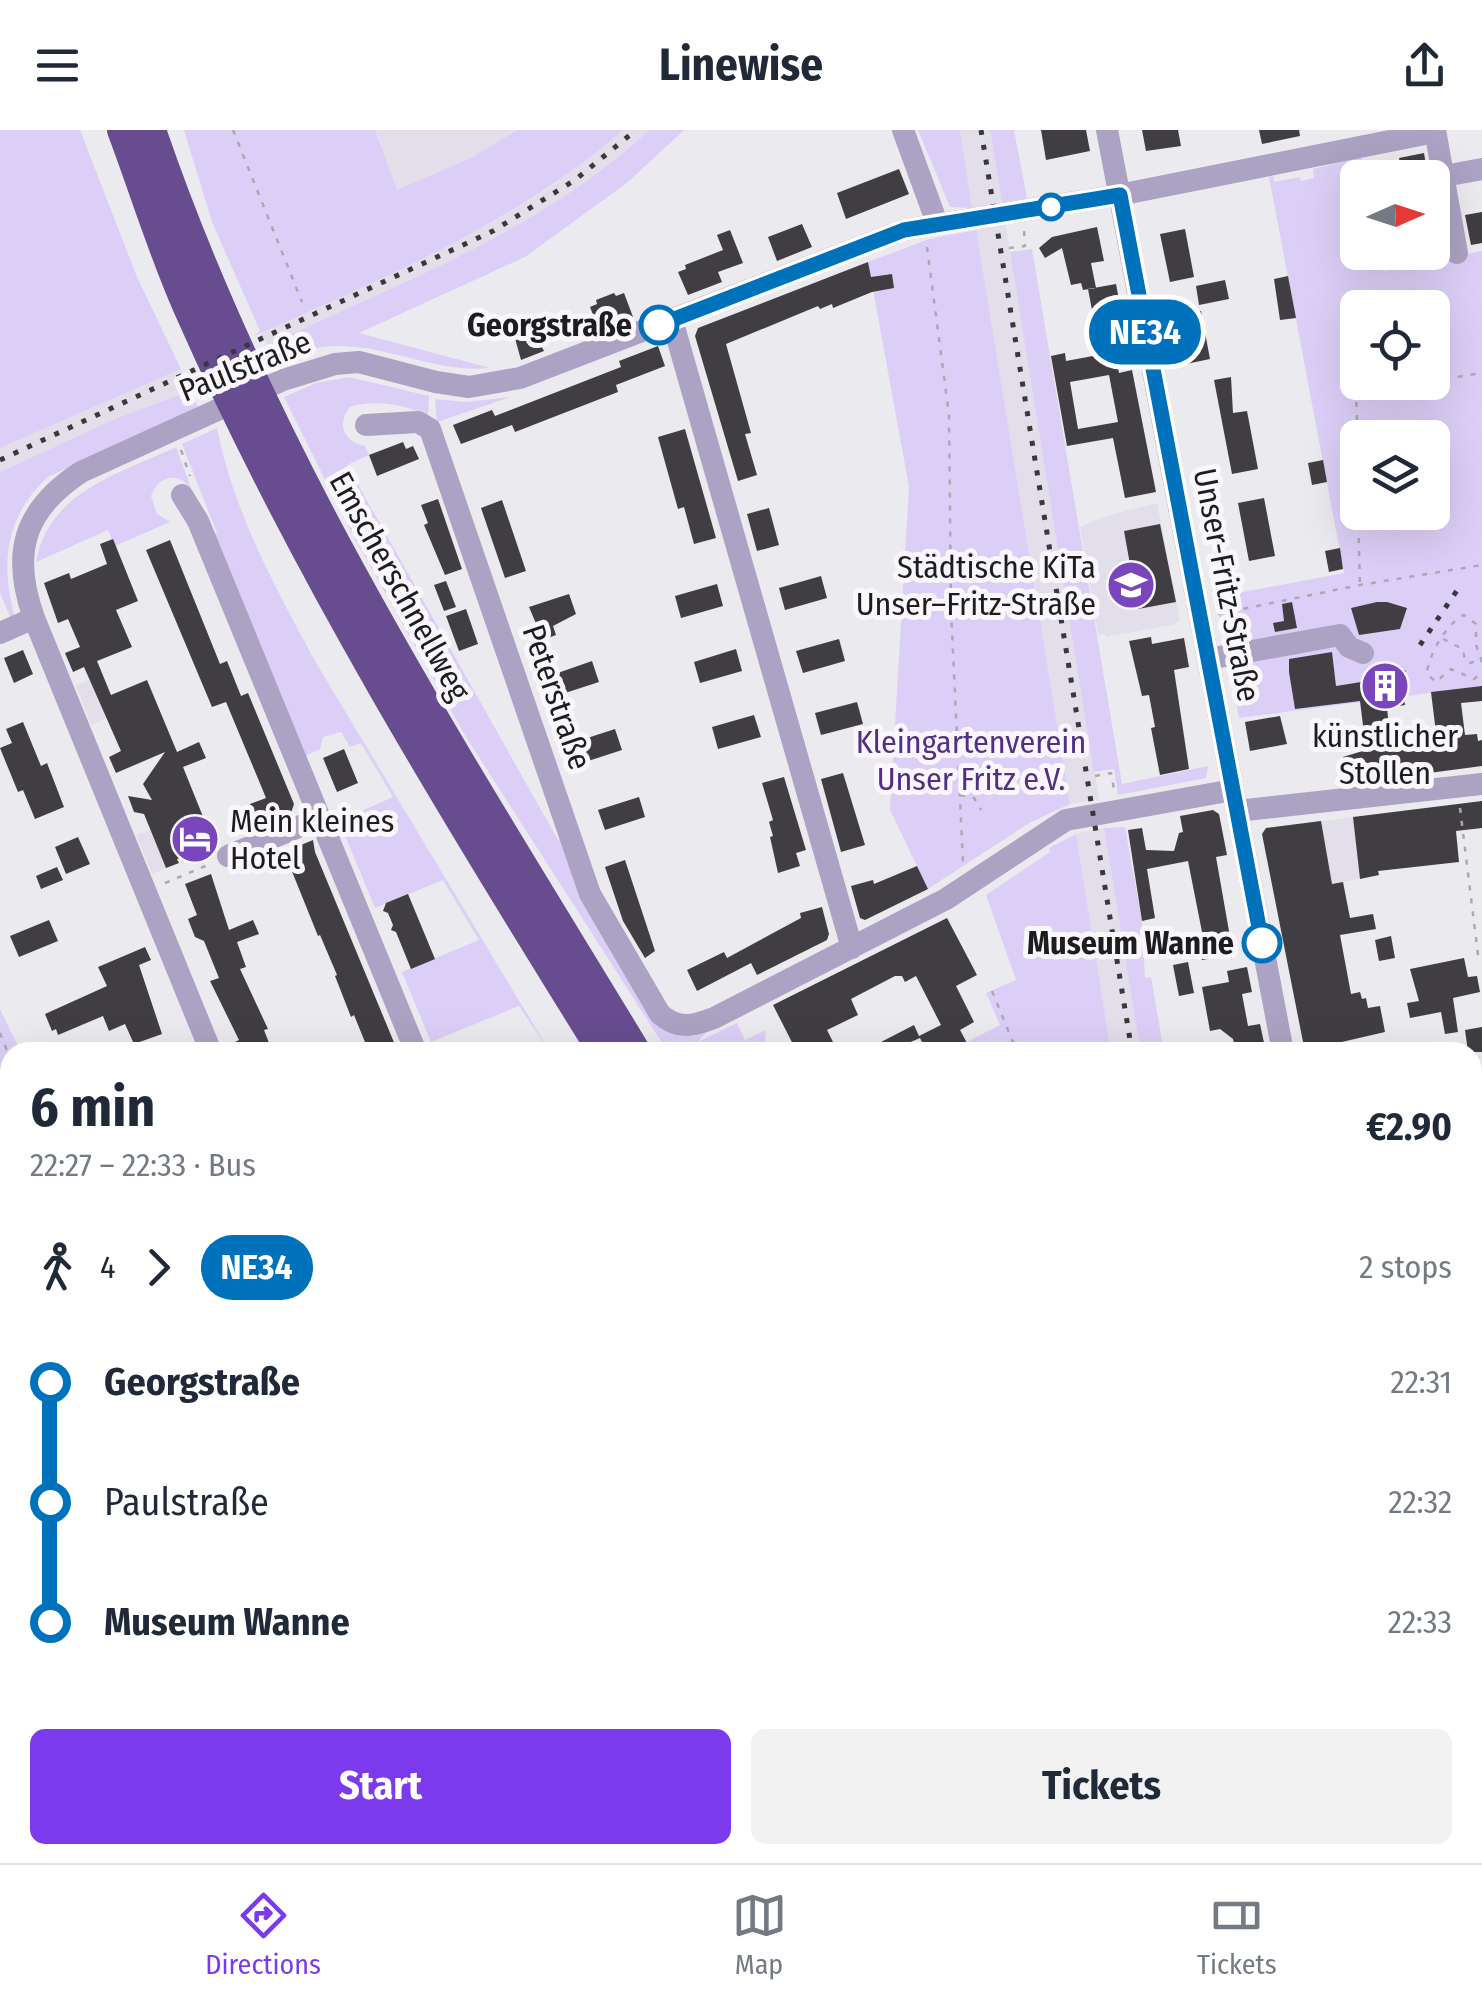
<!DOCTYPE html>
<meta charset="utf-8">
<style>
:root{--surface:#fff;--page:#f2f2f3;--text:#1f2937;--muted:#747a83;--line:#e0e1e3;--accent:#7c3aed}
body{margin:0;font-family:"Fira Sans Condensed",sans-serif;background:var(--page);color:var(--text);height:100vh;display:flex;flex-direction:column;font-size:38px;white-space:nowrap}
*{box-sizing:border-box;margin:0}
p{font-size:32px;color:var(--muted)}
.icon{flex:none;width:55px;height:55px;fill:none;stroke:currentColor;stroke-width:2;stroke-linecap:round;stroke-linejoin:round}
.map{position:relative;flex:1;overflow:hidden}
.details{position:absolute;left:0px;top:912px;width:1482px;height:822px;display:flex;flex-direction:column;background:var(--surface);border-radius:30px 30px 0 0;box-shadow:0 10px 40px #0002}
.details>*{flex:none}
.badge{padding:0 20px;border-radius:32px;font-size:35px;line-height:65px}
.needle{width:65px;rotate:87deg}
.controls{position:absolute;left:1340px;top:30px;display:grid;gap:20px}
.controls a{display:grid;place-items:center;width:110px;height:110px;border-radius:15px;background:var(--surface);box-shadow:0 10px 40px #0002;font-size:50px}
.map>.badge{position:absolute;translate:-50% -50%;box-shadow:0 0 0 5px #fff}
.legs{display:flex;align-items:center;gap:15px;height:110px;padding:0 30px;font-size:32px}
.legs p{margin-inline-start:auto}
.headline{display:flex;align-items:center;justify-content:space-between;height:170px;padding:0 30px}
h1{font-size:55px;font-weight:700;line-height:75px}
.action{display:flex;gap:20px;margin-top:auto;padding:20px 30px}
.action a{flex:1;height:115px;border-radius:15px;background:var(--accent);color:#fff;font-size:40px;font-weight:700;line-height:115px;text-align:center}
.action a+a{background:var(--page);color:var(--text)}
ul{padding:0 30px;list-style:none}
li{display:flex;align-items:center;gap:35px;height:120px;font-size:38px}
li i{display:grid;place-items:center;width:15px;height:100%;margin:0 12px;background:currentColor}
li i::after{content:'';width:25px;height:25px;margin:-12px;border:8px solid;border-radius:50%;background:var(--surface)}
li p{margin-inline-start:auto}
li:first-child i{background:linear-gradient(#0000 50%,currentColor 0)}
li:last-child i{background:linear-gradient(currentColor 50%,#0000 0)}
header{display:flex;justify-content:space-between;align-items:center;height:130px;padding:0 30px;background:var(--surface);font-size:45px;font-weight:700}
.menu{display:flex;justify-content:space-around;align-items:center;height:140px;border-top:2px solid var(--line);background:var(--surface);font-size:28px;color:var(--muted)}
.menu a{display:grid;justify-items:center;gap:5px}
.menu .on{color:var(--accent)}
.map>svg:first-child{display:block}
</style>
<header><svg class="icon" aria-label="menu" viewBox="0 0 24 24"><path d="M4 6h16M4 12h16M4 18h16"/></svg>Linewise<svg class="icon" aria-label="share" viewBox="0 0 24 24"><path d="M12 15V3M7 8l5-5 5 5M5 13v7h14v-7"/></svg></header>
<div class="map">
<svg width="1482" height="1733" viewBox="0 0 1482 1733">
<rect width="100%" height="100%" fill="#ebeaef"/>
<path fill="#e2deea" d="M375 0H517L471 28 397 61Z
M623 0H649L598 44 530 90 452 132 267 216 261 203 495 91 549 58Z
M960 0H990L1002 73 972 78Z
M1005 92 1099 669 1070 674 975 97Z
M181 239 190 261 115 289 0 342V318Z
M1157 373 1180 490 1175 494 1106 507 1105 504 1098 505 1080 397 1103 387Z
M90 550 106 588 91 595 76 555Z
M1372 685 1379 745 1316 757 1307 693Z
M1104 698 1138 907 1144 922H1111L1076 704Z
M150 700 166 738 152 744 136 705Z
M1472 970H1482V1288L1472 1287Z
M95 1725H626L631 1733H96Z"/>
<path fill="#dccff7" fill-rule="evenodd" d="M0 0H80L137 147 181 239 0 318Z
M184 0H375L397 60 471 28 517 0H623C516 94 383 148 254 206L260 201 212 92Z
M649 0H684L628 52 525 127 359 203 490 238C432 244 381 210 322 217 304 220 289 230 272 237L267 216C400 152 539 103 649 0Z
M918 0H960L972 78 950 77Z
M990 0H1014L1027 68 1002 73Z
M1361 27 1365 47 1358 48V122L1380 123 1384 141 1482 121V556L1239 588 1216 467 1344 443 1269 47 1273 46 1274 52 1300 47 1301 51 1314 48 1313 39ZM1358 178H1432V252H1358ZM1358 308H1432V382H1358Z
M976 100 1070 674 1029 693 928 759 890 680 909 357 868 132 929 109Z
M1032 119 1122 654 1208 636 1206 648 1118 665 1114 639 1094 642 1010 122Z
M349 247 429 266 428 287C411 274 370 269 350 277 336 294 344 312 365 316L369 325 347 335 558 710 565 708 655 888 711 898 696 913 737 893 745 910 766 900 765 913 770 922H668L466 607 351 402 284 267 316 253Z
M190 261 198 277 48 347C5 386 0 434 15 488L11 489 0 463V342L115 289Z
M511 267 437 292 435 269 466 272Z
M217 298C234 383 275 457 316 533L550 922 519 876 431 912 402 842 479 810 443 750 375 778 339 691 393 667 361 613 350 617 341 602 323 607 320 619 303 627 212 406 217 403 182 314Z
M176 317 191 358C177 341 158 346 151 366L157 384 170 392 115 416 108 400 36 432C49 361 119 344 176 317Z
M1125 697 1142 792 1145 848 1151 847 1164 922H1144L1138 907 1104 698Z
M1076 704 1111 922H947L1000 895 986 863 1016 850 986 765 1050 722 1049 718Z
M0 879 21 922H10V1066L0 1067Z
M669 1725H760L758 1733H673Z
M784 1725H986L989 1733H802Z"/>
<path fill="#403e42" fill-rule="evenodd" d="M1041 0H1086L1090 21 1046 30Z
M1142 0H1178L1181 16 1146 21Z
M1259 0H1299L1300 6 1262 14Z
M1424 23 1428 48H1403L1399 28Z
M899 39 909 64 846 89 837 63Z
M1482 82V113L1471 115 1465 85Z
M802 94 812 117 777 131 768 107Z
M1097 97 1104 131 1091 133 1096 158 1083 160 1081 153 1071 155 1062 118 1045 128 1039 118 1052 107Z
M1185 99 1194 147 1170 152 1160 104Z
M730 100 743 133 718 142 722 152 688 165 678 142 686 139 685 135 723 120 717 105Z
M868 132 871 147 892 144 894 158 872 162 833 178 832 174 820 179 818 176 726 214 751 303 745 304 757 345 738 351 695 206 698 198Z
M1288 146 1296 188 1280 190 1274 149Z
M1225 150 1229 169 1199 175 1196 156Z
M1116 154 1124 196 1111 199 1119 243 1132 240 1156 362 1125 368 1113 308 1067 316 1051 226 1065 223 1066 231 1093 226 1088 203 1096 201 1088 159ZM1109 245 1118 292 1078 299 1070 252Z
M614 163 616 166 624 163 633 187 599 200 590 177 597 174 596 170Z
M1201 181 1210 229 1186 234 1177 185Z
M530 194 544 221 521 230 513 201Z
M658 216 665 236 616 255 618 262 515 302 512 295 461 314 453 295 492 280 495 286 621 237 619 231Z
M1231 247 1233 283 1247 281 1258 339 1232 344 1214 250Z
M685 299 716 408 694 414 684 377 678 379 658 307Z
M403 312 406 319 413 316 419 329 377 346 369 325Z
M1323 330 1327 352 1312 355 1308 333Z
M1264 368 1275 426 1249 431 1238 373Z
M438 369 462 439 445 445 424 395 428 393 421 375Z
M502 370 526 441 505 448 481 378Z
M769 378 779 415 757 421 747 384Z
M1160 394 1176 472 1138 479 1124 401Z
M113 409 138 471 116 480 132 517 97 531 111 565 147 550 177 622 199 612 206 628 183 637 214 714 177 729 179 733 166 738 144 684 134 682 128 666 152 670 143 654 165 622 116 643 109 627 121 621 84 537 73 542 65 523 80 517 68 489 58 493 44 453 69 443 71 449 107 434 100 414Z
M170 410 220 534 227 531 241 566 248 563 294 674 291 683 259 696 250 674 266 668 259 651 226 572 212 577 146 420Z
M1340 418 1343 439 1329 442 1325 421Z
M821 446 827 468 785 480 779 458Z
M446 451 456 477 444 481 434 455Z
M717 454 723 476 681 488 675 466Z
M569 464 576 484 553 496 556 505 543 510 529 477Z
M1292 472 1297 498 1275 502 1273 493 1284 491 1282 474Z
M1377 472H1387L1407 478 1400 499 1359 505 1351 478Z
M466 479 478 514 459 521 446 486Z
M1151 507 1152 514 1184 508 1189 537 1174 540 1189 639 1160 645 1151 598 1155 597 1149 565 1142 566 1129 511Z
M839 509 845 531 803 543 796 521Z
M736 519 742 541 700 553 694 532Z
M23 520 33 544 14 553 4 528Z
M1332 522 1336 556 1399 546 1405 575 1387 578 1391 617 1437 611 1431 562 1482 556V571L1461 573 1465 605 1477 604 1478 611 1482 610V636L1346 654 1343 627 1366 620 1360 571 1295 579 1289 542V529Z
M592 531 599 552 559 565 552 545Z
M857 572 863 594 821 605 815 583Z
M754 585 761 607 718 619 712 597Z
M1280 586 1287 614 1250 621 1245 592Z
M23 592 41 636 47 633 64 677 35 689 23 660 18 662 0 618 12 613 6 599Z
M615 599 622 620 582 633 575 612Z
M344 619 358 653 337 662 323 628Z
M843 643 865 715 841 722 821 649Z
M784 647 806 720 796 723 800 736 778 743 770 707 773 706 769 692 773 690 762 653Z
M639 667 645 687 605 700 598 680Z
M1482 671V698L1456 701 1459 732 1378 741 1379 745 1360 749 1353 687Z
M1213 680 1219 684 1227 725 1216 727 1233 824 1202 830 1198 813 1204 812 1188 731 1147 739 1155 788 1142 791 1128 700 1142 698 1146 720 1174 721 1179 703 1183 702 1180 686Z
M1321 691 1332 754 1343 752 1350 788 1373 784 1376 799 1340 805 1351 864 1360 862 1362 869 1366 868 1368 878 1380 876 1385 902 1333 914 1335 922H1305L1262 704 1266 698Z
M78 707 90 734 66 744 55 717Z
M313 710 315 722 398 922H369L354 885 351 887 335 846 337 845 320 805 318 806 289 734 282 737 277 725Z
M625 730 655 821 645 828 623 791 605 737Z
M917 736 928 759 865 790 860 788 851 756 873 750 874 754Z
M57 737 63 750 41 759 36 746Z
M211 744 229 800 253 790 259 804 237 812 246 837 240 839 268 899 264 900 271 918 269 922H236L233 913 239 910 210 851 219 848 204 811 195 807 188 789 197 785 185 754Z
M408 764 435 829 411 839 396 802 391 800 393 795 388 783 383 781 386 773Z
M822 777 829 804 827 810 757 845 751 833 697 861 687 840 724 822 727 828 801 788 800 783Z
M947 788 977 845 956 856 974 892 960 900 967 913 947 922H927L920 908 887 922 881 912 914 895 919 906 941 895 916 846 905 852 902 846H895L851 869 858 885 827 900 838 922H797L773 875Z
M49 790 58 811 19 827 10 806Z
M1391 806 1395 828 1379 831 1375 810Z
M145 817 151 830 139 835 162 904 134 914 125 894 109 901 103 886 58 905 56 899 52 901 45 884 107 856 98 837Z
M1464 828 1468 847 1477 846 1480 862 1453 868 1458 902 1445 904 1441 882 1410 888 1407 873 1419 871 1410 839Z
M1188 832 1194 863 1179 866 1173 835Z
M1247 837 1252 862 1242 864 1248 896 1260 894 1266 922H1236L1233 909 1220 899 1210 901 1202 857 1229 852 1227 841Z
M1482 897V922H1468L1465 900Z"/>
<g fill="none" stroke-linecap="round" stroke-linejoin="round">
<path stroke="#aaa9ae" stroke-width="2.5" stroke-dasharray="5 8" stroke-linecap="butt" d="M233 0 302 172
M927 117 949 285 951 480 963 732
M1009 118 1025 116 1024 99
M1432 251 1482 243
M1358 316 1356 264 1362 252
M181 320 190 346
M1358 382 1360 455
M1218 484 1360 455 1482 435
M1443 509 1463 519 1465 531 1471 533 1480 529
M1482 532 1476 515V494L1464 485C1447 493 1428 525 1427 544L1436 552 1451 539 1474 549 1482 543
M1095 646 1111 643 1114 659
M960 665 974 668 981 680
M1460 678 1478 825 1482 826
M165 753 208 735
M992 861 1017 922
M0 903 10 928
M694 922 698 913
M1472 1623 1482 1622
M838 1725 854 1733
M934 1725 937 1733"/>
<path stroke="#aca2c3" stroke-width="22" d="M903 0 937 93
M1107 0 1283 922
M1435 0 1457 123
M1444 46 1482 39
M672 190 852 818
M366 295 418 292 430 299 590 764 660 884C678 900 693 896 714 888L946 769 1066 690 1233 660
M182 365 198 391 416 922
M0 503 34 488
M1208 529 1340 505 1349 517 1363 523
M1237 681 1482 654
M228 726 320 688
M211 922 34 488C11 424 23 380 81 342L283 250 335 234 359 232 436 252 469 257 520 248 904 100 1119 65 1435 2
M0 1086 10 1085
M1472 1308 1482 1309
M0 1433 10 1430
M1472 1473 1482 1472
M648 1725 652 1733
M1313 1725 1315 1733
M1152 1733 1155 1725"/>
<path stroke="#79649e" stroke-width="28" d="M0 1544 10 1543
M1472 1550 1482 1549
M1472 1573H1482"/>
<path stroke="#674d90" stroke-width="30" d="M122 0C145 61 164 125 191 184 305 442 455 683 603 922
M151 0C264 331 456 625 636 922
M1012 1725 1015 1733
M1049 1725 1052 1733"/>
<path stroke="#39383b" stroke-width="5" stroke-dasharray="5 10" stroke-linecap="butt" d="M981 0 1132 922
M0 330 493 101 575 50 636 0
M1420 515 1458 459
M1386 538 1412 545
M1253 1725 1254 1733"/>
</g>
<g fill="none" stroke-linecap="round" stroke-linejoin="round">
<g stroke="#fff" stroke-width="22">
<path id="line-1" d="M659 195 904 100 1120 65 1262 813"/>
</g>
<use href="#line-1" stroke="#0072bc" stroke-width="15"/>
</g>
<defs>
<g id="school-disc" transform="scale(2.5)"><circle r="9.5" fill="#7a46be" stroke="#f9f7fc"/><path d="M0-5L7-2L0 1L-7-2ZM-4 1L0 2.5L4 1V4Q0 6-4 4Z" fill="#fff"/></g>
<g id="building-disc" transform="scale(2.5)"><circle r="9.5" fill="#7a46be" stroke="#f9f7fc"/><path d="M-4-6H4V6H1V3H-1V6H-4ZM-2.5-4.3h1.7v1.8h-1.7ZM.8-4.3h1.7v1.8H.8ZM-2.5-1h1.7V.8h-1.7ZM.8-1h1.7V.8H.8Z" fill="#fff"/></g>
<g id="hotel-disc" transform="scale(2.5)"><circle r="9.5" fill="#7a46be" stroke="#f9f7fc"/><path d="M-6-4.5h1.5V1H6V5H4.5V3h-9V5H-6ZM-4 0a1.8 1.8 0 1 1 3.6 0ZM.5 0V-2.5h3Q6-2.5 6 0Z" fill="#fff"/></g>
</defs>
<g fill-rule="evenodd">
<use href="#school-disc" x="1131" y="455"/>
<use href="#building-disc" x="1385" y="556"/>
<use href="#hotel-disc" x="195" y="709"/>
</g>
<g fill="#fff" stroke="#0072bc" stroke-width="5">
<circle cx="1051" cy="77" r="12"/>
<circle cx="659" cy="195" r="18"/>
<circle cx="1262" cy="813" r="18"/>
</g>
<g text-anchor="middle" stroke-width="10" stroke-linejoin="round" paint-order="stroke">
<g font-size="32" font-weight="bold" fill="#1d1c1e" stroke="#f9f7fc" text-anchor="end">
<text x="632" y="206">Georgstraße</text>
<text x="1234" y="824">Museum Wanne</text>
</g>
<g font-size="32" fill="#1d1c1e" stroke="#f9f7fc">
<text transform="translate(245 236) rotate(-22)" y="11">Paulstraße</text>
<text transform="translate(1227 455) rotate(79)" y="11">Unser-Fritz-Straße</text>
<text transform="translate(400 456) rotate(61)" y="11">Emscherschnellweg</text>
<text transform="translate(557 567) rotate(71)" y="11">Peterstraße</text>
</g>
<g font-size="32" fill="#1d1c1e" stroke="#f9f7fc" text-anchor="end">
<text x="1096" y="448">Städtische KiTa<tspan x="1096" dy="37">Unser–Fritz-Straße</tspan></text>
<text x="1385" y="617" text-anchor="middle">künstlicher<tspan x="1385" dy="37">Stollen</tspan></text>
<text x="230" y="702" text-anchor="start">Mein kleines<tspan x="230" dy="37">Hotel</tspan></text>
</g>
<g font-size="32" fill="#532f83" stroke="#f9f7fc">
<text x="971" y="623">Kleingartenverein<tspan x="971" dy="37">Unser Fritz e.V.</tspan></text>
</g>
</g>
</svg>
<div class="controls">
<a><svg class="needle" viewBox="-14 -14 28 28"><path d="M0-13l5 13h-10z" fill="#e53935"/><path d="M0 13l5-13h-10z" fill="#747a83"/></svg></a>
<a><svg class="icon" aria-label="locate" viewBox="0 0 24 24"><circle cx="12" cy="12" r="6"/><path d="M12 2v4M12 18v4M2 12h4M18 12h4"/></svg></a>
<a><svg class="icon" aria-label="layers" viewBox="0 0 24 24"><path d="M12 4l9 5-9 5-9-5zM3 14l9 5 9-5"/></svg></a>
</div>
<b class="badge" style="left:1145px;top:202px;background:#0072bc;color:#fff">NE34</b>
<section class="details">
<div class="headline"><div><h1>6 min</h1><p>22:27 – 22:33 · Bus</p></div><b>€2.90</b></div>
<div class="legs"><svg class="icon" aria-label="walk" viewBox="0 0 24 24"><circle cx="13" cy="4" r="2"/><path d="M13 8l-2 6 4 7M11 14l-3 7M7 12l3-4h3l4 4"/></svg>4<svg class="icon" aria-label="forward" viewBox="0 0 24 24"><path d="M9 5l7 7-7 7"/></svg><b class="badge" style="background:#0072bc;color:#fff">NE34</b><p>2 stops</p></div>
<ul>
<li><i style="color:#0072bc"></i><b>Georgstraße</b><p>22:31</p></li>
<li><i style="color:#0072bc"></i><span>Paulstraße</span><p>22:32</p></li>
<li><i style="color:#0072bc"></i><b>Museum Wanne</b><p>22:33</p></li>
</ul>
<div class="action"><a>Start</a><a>Tickets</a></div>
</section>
</div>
<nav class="menu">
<a class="on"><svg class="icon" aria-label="directions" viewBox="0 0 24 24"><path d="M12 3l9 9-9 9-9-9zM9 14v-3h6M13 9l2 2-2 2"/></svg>Directions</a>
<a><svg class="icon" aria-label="map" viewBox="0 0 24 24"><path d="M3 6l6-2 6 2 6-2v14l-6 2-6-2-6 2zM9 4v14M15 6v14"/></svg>Map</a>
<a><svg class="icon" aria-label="tickets" viewBox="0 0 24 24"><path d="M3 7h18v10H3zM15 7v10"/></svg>Tickets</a>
</nav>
